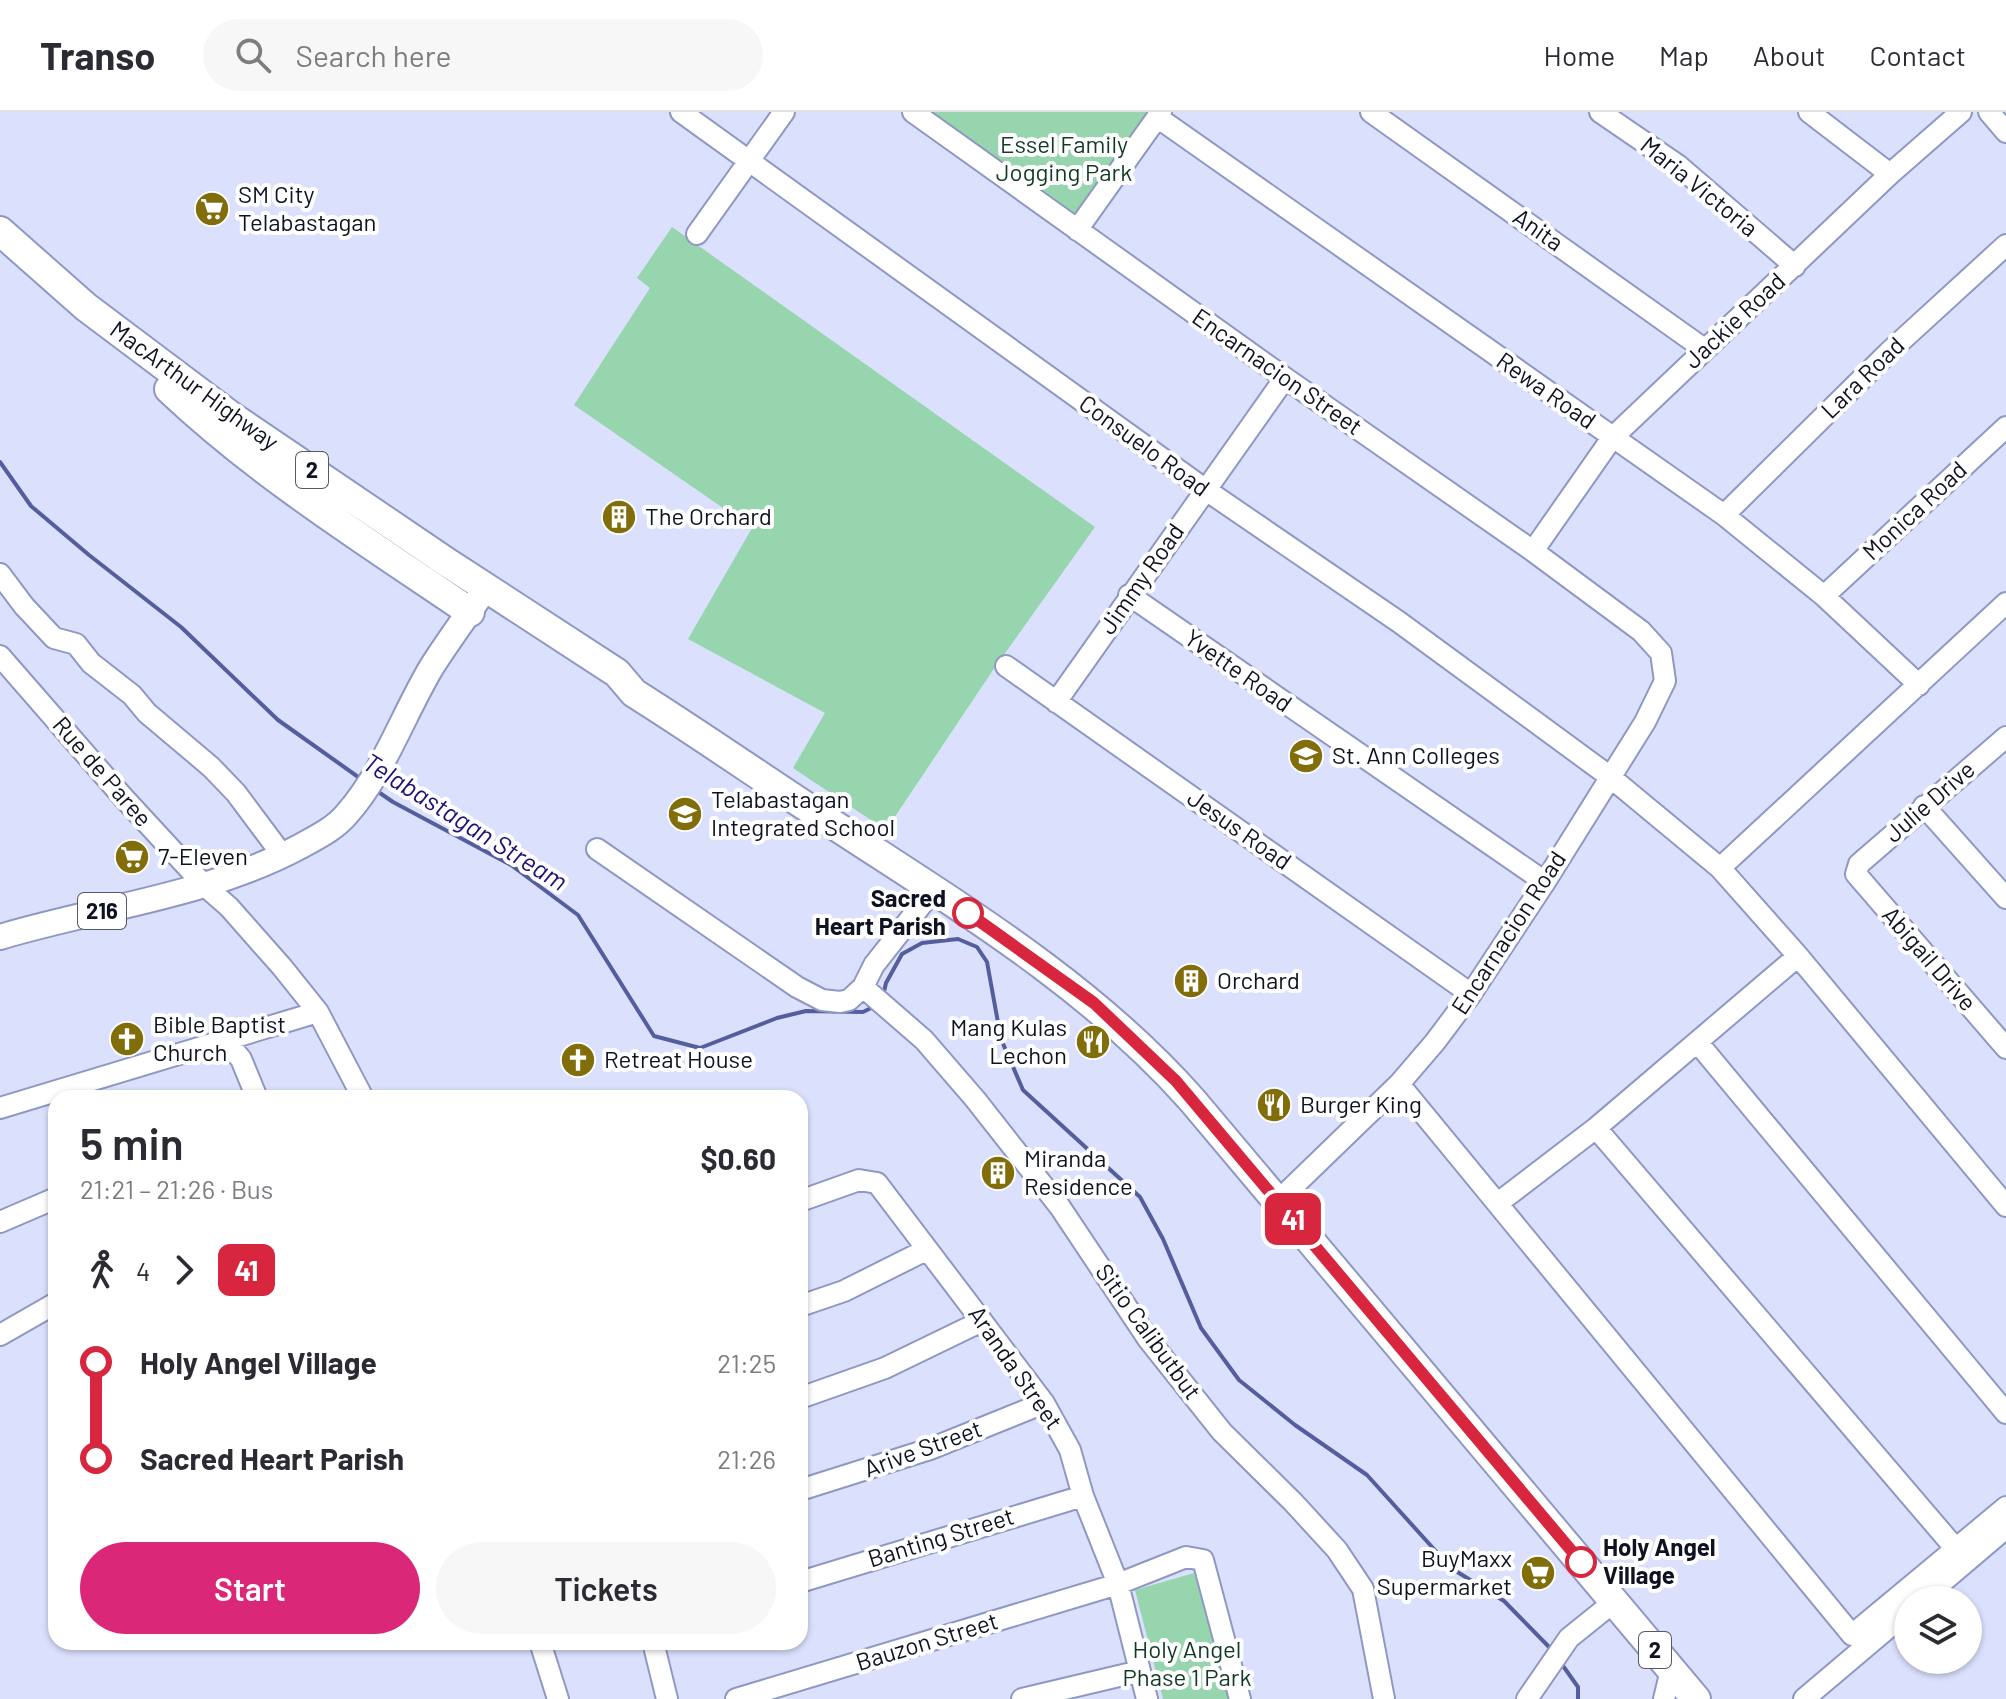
<!DOCTYPE html>
<meta charset="utf-8">
<style>
:root{--surface:#fff;--page:#f7f7f7;--text:#2b2b33;--muted:#7c7c81;--line:#e1e1e2;--accent:#db2777}
body{margin:0;font-family:Barlow,sans-serif;background:var(--page);color:var(--text);height:100vh;display:flex;flex-direction:column;font-size:30px;white-space:nowrap}
*{box-sizing:border-box;margin:0}
p{font-size:26px;color:var(--muted)}
.icon{flex:none;width:44px;height:44px;fill:none;stroke:currentColor;stroke-width:2;stroke-linecap:round;stroke-linejoin:round}
.map{position:relative;flex:1;overflow:hidden}
.details{position:absolute;left:48px;top:978px;width:760px;height:560px;display:flex;flex-direction:column;background:var(--surface);border-radius:24px;box-shadow:0 2px 6px #0004}
.details>*{flex:none}
.badge{padding:0 16px;border-radius:12px;font-size:28px;line-height:52px}
.fabs{position:absolute;left:1894px;top:1474px;display:grid;gap:16px}
.fabs a{display:grid;place-items:center;width:88px;height:88px;border-radius:50%;background:var(--surface);box-shadow:0 2px 6px #0004;font-size:40px}
.map>.badge{position:absolute;translate:-50% -50%;box-shadow:0 0 0 4px #fff}
.legs{display:flex;align-items:center;gap:12px;height:88px;padding:0 32px;font-size:26px}
.legs p{margin-inline-start:auto}
.head{display:flex;align-items:center;justify-content:space-between;height:136px;padding:0 32px}
h1{font-size:44px;font-weight:600;line-height:60px}
.action{display:flex;gap:16px;margin-top:auto;padding:16px 32px}
.action a{flex:1;height:92px;border-radius:48px;background:var(--accent);color:#fff;font-size:32px;font-weight:600;line-height:92px;text-align:center}
.action a+a{background:var(--page);color:var(--text)}
ul{padding:0 32px;list-style:none}
li{display:flex;align-items:center;gap:28px;height:96px;font-size:30px}
li i{display:grid;place-items:center;width:12px;height:100%;margin:0 10px;background:currentColor}
li i::after{content:'';width:20px;height:20px;margin:-10px;border:6px solid;border-radius:50%;background:var(--surface)}
li p{margin-inline-start:auto}
li:first-child i{background:linear-gradient(#0000 50%,currentColor 0)}
li:last-child i{background:linear-gradient(currentColor 50%,#0000 0)}
header{display:flex;align-items:center;gap:48px;box-sizing:border-box;height:112px;padding:0 40px;background:var(--surface);border-bottom:2px solid var(--line)}
header strong{font-size:38px}
nav{display:flex;gap:44px;margin-inline-start:auto;font-size:28px}
.search{width:560px;height:72px;background:var(--page);display:flex;align-items:center;gap:20px;box-sizing:border-box;padding:0 28px;border-radius:44px;color:var(--muted);font-size:30px}
.map>svg:first-child{display:block}
</style>
<header>
<strong>Transo</strong>
<div class="search"><svg class="icon" aria-label="search" viewBox="0 0 24 24"><circle cx="10" cy="10" r="6"/><path d="M15 15l6 6"/></svg>Search here</div>
<nav><a>Home</a><a>Map</a><a>About</a><a>Contact</a></nav>
</header>
<div class="map">
<svg width="2006" height="1587" viewBox="0 0 2006 1587">
<rect width="100%" height="100%" fill="#dbe1fd"/>
<path fill="#96d5ad" d="M921 0H1154L1074 110Z
M672 115 1095 415 993 558 886 718 793 656 825 601 688 527 752 416 574 293 650 176 637 166Z
M1194 1461 1231 1587H1163L1135 1478Z"/>
<g fill="none" stroke-linecap="round" stroke-linejoin="round">
<path stroke="#555e9d" stroke-width="4" d="M0 350 31 394 89 443 181 515 278 608 361 667
M374 677 393 690 511 753 578 803 654 924 700 936 777 906 806 899 863 900 873 895
M883 884 886 871 902 842 922 831 958 827 977 835 987 850 1001 927 1023 978 1140 1085 1163 1127 1201 1216 1239 1268 1295 1313 1367 1363 1451 1456 1504 1489 1551 1537
M1561 1551 1578 1575V1587"/>
<g stroke="#8f98c3" stroke-width="24">
<path id="minor" d="M681 0 1206 378 1399 510 1609 664 1720 756 1798 844 2006 1094
M913 0 1285 266 1533 439 1641 519 1661 541 1665 569 1645 610 1545 770 1471 882 1435 930 1399 972 1278 1089
M1371 0 1704 237
M1600 0 1679 54 1795 154
M1809 0 1890 62
M1989 0 2006 20
M1157 5 1724 403 1824 484 1919 573
M1077 118 1161 0
M697 122 784 0
M1724 403 1889 240 2006 133
M1533 439 1612 326 1890 62 1961 0
M0 462 24 494 54 526 76 532 91 551 132 583 147 601 211 655 236 681 283 744
M1129 483 1545 770
M1824 484 2006 315
M0 544 122 684 205 774 229 795 282 855 318 900 363 986
M1006 554 1471 882
M1056 590 1285 266
M2006 625 1859 752 1856 762 2006 936
M1924 694 2006 786
M597 737 797 875 822 888 840 890 849 888 863 875 874 853 933 778
M1720 756 2006 491
M863 875 924 928 975 987 1060 1095 1148 1227 1222 1320 1293 1390 1337 1438 1363 1477 1384 1587
M225 928 241 947 257 986
M1698 931 2006 1301
M1399 972 1852 1523 2006 1395
M0 996 318 900
M1596 1016 1955 1436
M800 1089 859 1068 877 1071 1044 1291 1070 1338 1083 1384 1118 1472 1147 1587
M1498 1091 1596 1016 1798 844
M0 1110 56 1086
M800 1194 844 1179 926 1138
M0 1223 56 1191
M800 1286 885 1256 982 1209
M800 1378 930 1337 1044 1291
M800 1470 1083 1384
M1921 1488 2006 1416
M540 1530 558 1587
M653 1530 667 1587
M736 1587 1118 1472 1186 1445 1203 1448 1240 1587
M1022 1587 1140 1559
M1527 1587 1569 1526 1615 1489
M1664 1587 1671 1558
M1804 1587 1908 1499"/>
</g>
<g stroke="#8f98c3" stroke-width="28">
<path id="major" d="M0 825C100 795 208 784 301 734 317 725 334 717 346 703 384 660 402 605 431 556 446 532 463 509 479 486"/>
</g>
<g stroke="#8f98c3" stroke-width="32">
<path id="highway" d="M0 119 86 195 231 304 445 449 617 561 634 581C704 625 772 673 842 718 966 799 1093 876 1192 988L1696 1587
M169 277C260 363 366 429 470 500"/>
</g>
<use href="#minor" stroke="#fff" stroke-width="20"/>
<use href="#major" stroke="#fff" stroke-width="24"/>
<use href="#highway" stroke="#fff" stroke-width="28"/>
</g>
<g fill="none" stroke-linecap="round" stroke-linejoin="round">
<g stroke="#fff" stroke-width="18">
<path id="line-1" d="M968 801 1094 891 1176 969 1581 1450"/>
</g>
<use href="#line-1" stroke="#d7263d" stroke-width="12"/>
</g>
<defs>
<g id="supermarket-disc" transform="scale(1.8)"><circle r="9.5" fill="#816e0a" stroke="#fff"/><path d="M-6-5.5h2.5l.6 2H6L4.5 2H-2.5L-4.4-4H-6ZM-1.5 3.2a1.3 1.3 0 1 0 .1 0ZM3 3.2a1.3 1.3 0 1 0 .1 0Z" fill="#fff"/></g>
<g id="building-disc" transform="scale(1.8)"><circle r="9.5" fill="#816e0a" stroke="#fff"/><path d="M-4-6H4V6H1V3H-1V6H-4ZM-2.5-4.3h1.7v1.8h-1.7ZM.8-4.3h1.7v1.8H.8ZM-2.5-1h1.7V.8h-1.7ZM.8-1h1.7V.8H.8Z" fill="#fff"/></g>
<g id="university-disc" transform="scale(1.8)"><circle r="9.5" fill="#816e0a" stroke="#fff"/><path d="M0-5L7-2L0 1L-7-2ZM-4 1L0 2.5L4 1V4Q0 6-4 4Z" fill="#fff"/></g>
<g id="school-disc" transform="scale(1.8)"><circle r="9.5" fill="#816e0a" stroke="#fff"/><path d="M0-5L7-2L0 1L-7-2ZM-4 1L0 2.5L4 1V4Q0 6-4 4Z" fill="#fff"/></g>
<g id="church-disc" transform="scale(1.8)"><circle r="9.5" fill="#816e0a" stroke="#fff"/><path d="M-1.2-6h2.4v3.5h3.3v2.4h-3.3V6h-2.4V-.1h-3.3v-2.4h3.3Z" fill="#fff"/></g>
<g id="restaurant-disc" transform="scale(1.8)"><circle r="9.5" fill="#816e0a" stroke="#fff"/><path d="M-5-6h1v4h1v-4h1v4h1v-4h1v5L-1.5 .5V6h-2V.5L-5-1ZM5-6V6H3V1.5H1.5Q1.5-4 5-6Z" fill="#fff"/></g>
</defs>
<g fill-rule="evenodd">
<use href="#supermarket-disc" x="212" y="97"/>
<use href="#building-disc" x="619" y="405"/>
<use href="#university-disc" x="1306" y="644"/>
<use href="#school-disc" x="685" y="702"/>
<use href="#supermarket-disc" x="132" y="745"/>
<use href="#building-disc" x="1191" y="869"/>
<use href="#church-disc" x="127" y="927"/>
<use href="#restaurant-disc" x="1093" y="930"/>
<use href="#church-disc" x="578" y="948"/>
<use href="#restaurant-disc" x="1274" y="993"/>
<use href="#building-disc" x="998" y="1061"/>
<use href="#supermarket-disc" x="1538" y="1461"/>
</g>
<g fill="#fff" stroke="#d7263d" stroke-width="4">
<circle cx="968" cy="801" r="14"/>
<circle cx="1581" cy="1450" r="14"/>
</g>
<g text-anchor="middle" stroke-width="8" stroke-linejoin="round" paint-order="stroke">
<g fill="#fff" stroke="#575964" stroke-width="2">
<rect x="296" y="340" width="32" height="36" rx="6"/>
<rect x="78" y="781" width="48" height="36" rx="6"/>
<rect x="1639" y="1520" width="32" height="36" rx="6"/>
</g>
<g font-size="22" font-weight="bold" fill="#0f1221">
<text x="312" y="366">2</text>
<text x="102" y="807">216</text>
<text x="1655" y="1546">2</text>
</g>
<g font-size="24" fill="#103a24" stroke="#fff">
<text x="1064" y="41">Essel Family<tspan x="1064" dy="28">Jogging Park</tspan></text>
<text x="1187" y="1546">Holy Angel<tspan x="1187" dy="28">Phase 1 Park</tspan></text>
</g>
<g font-size="24" fill="#0f1221" stroke="#fff">
<text transform="translate(1699 75) rotate(39)" y="8">Maria Victoria</text>
<text transform="translate(1538 118) rotate(35)" y="8">Anita</text>
<text transform="translate(1735 209) rotate(-43)" y="8">Jackie Road</text>
<text transform="translate(1277 260) rotate(35)" y="8">Encarnacion Street</text>
<text transform="translate(1863 266) rotate(-44)" y="8">Lara Road</text>
<text transform="translate(194 274) rotate(36)" y="8">MacArthur Highway</text>
<text transform="translate(1546 279) rotate(35)" y="8">Rewa Road</text>
<text transform="translate(1144 334) rotate(36)" y="8">Consuelo Road</text>
<text transform="translate(1915 399) rotate(-43)" y="8">Monica Road</text>
<text transform="translate(1142 467) rotate(-55)" y="8">Jimmy Road</text>
<text transform="translate(1238 559) rotate(35)" y="8">Yvette Road</text>
<text transform="translate(102 660) rotate(49)" y="8">Rue de Paree</text>
<text transform="translate(1930 690) rotate(-41)" y="8">Julie Drive</text>
<text transform="translate(1239 718) rotate(35)" y="8">Jesus Road</text>
<text transform="translate(1509 821) rotate(-57)" y="8">Encarnacion Road</text>
<text transform="translate(1929 847) rotate(49)" y="8">Abigail Drive</text>
<text transform="translate(1148 1220) rotate(54)" y="8">Sitio Calibutbut</text>
<text transform="translate(1015 1256) rotate(55)" y="8">Aranda Street</text>
<text transform="translate(923 1337) rotate(-20)" y="8">Arive Street</text>
<text transform="translate(941 1426) rotate(-17)" y="8">Banting Street</text>
<text transform="translate(927 1530) rotate(-17)" y="8">Bauzon Street</text>
</g>
<g font-size="24" fill="#0f1221" stroke="#fff" text-anchor="start">
<text x="238" y="91">SM City<tspan x="238" dy="28">Telabastagan</tspan></text>
<text x="645" y="413">The Orchard</text>
<text x="1332" y="652">St. Ann Colleges</text>
<text x="711" y="696">Telabastagan<tspan x="711" dy="28">Integrated School</tspan></text>
<text x="158" y="753">7-Eleven</text>
<text x="1217" y="877">Orchard</text>
<text x="153" y="921">Bible Baptist<tspan x="153" dy="28">Church</tspan></text>
<text x="1067" y="924" text-anchor="end">Mang Kulas<tspan x="1067" dy="28">Lechon</tspan></text>
<text x="604" y="956">Retreat House</text>
<text x="1300" y="1001">Burger King</text>
<text x="1024" y="1055">Miranda<tspan x="1024" dy="28">Residence</tspan></text>
<text x="1512" y="1455" text-anchor="end">BuyMaxx<tspan x="1512" dy="28">Supermarket</tspan></text>
</g>
<g font-size="24" font-weight="bold" fill="#0f1221" stroke="#fff" text-anchor="end">
<text x="946" y="795">Sacred<tspan x="946" dy="28">Heart Parish</tspan></text>
<text x="1603" y="1444" text-anchor="start">Holy Angel<tspan x="1603" dy="28">Village</tspan></text>
</g>
<g font-size="26" font-style="italic" fill="#1e1074" stroke="#fff">
<text transform="translate(465 710) rotate(32)" y="9">Telabastagan Stream</text>
</g>
</g>
</svg>
<div class="fabs">
<a><svg class="icon" aria-label="layers" viewBox="0 0 24 24"><path d="M12 4l9 5-9 5-9-5zM3 14l9 5 9-5"/></svg></a>
</div>
<b class="badge" style="left:1293px;top:1107px;background:#d7263d;color:#fff">41</b>
<section class="details">
<div class="head"><div><h1>5 min</h1><p>21:21 – 21:26 · Bus</p></div><b>$0.60</b></div>
<div class="legs"><svg class="icon" aria-label="walk" viewBox="0 0 24 24"><circle cx="13" cy="4" r="2"/><path d="M13 8l-2 6 4 7M11 14l-3 7M7 12l3-4h3l4 4"/></svg>4<svg class="icon" aria-label="forward" viewBox="0 0 24 24"><path d="M9 5l7 7-7 7"/></svg><b class="badge" style="background:#d7263d;color:#fff">41</b></div>
<ul>
<li><i style="color:#d7263d"></i><b>Holy Angel Village</b><p>21:25</p></li>
<li><i style="color:#d7263d"></i><b>Sacred Heart Parish</b><p>21:26</p></li>
</ul>
<div class="action"><a>Start</a><a>Tickets</a></div>
</section>
</div>
